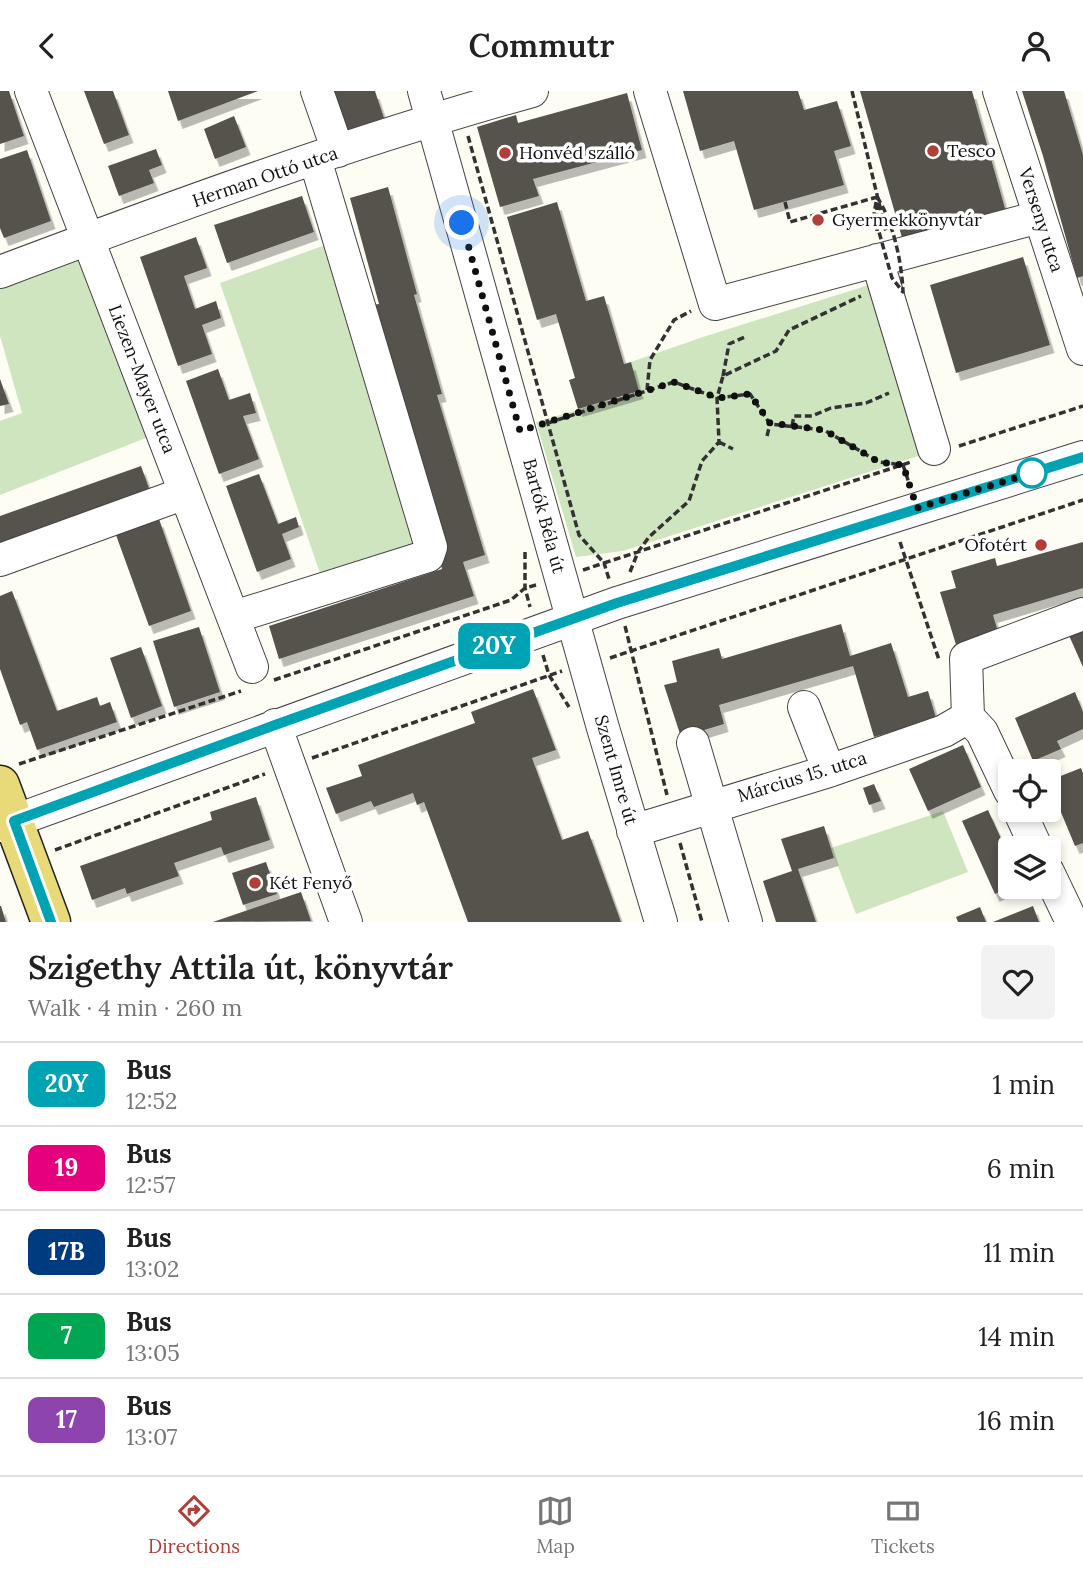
<!DOCTYPE html>
<meta charset="utf-8">
<style>
:root{--surface:#fff;--page:#f2f2f2;--text:#222;--muted:#767676;--line:#e0e0e0;--accent:#b03f37}
body{margin:0;font-family:Lora,serif;background:var(--page);color:var(--text);height:100vh;display:flex;flex-direction:column;font-size:26px;white-space:nowrap}
*{box-sizing:border-box;margin:0}
p{font-size:23px;color:var(--muted)}
.icon{flex:none;width:38px;height:38px;fill:none;stroke:currentColor;stroke-width:2;stroke-linecap:round;stroke-linejoin:round}
.map{position:relative;height:831px;overflow:hidden}
.sheet{display:flex;flex-direction:column;background:var(--surface);flex:1}
.sheet>*{flex:none}
.badge{padding:0 14px;border-radius:10px;font-size:24px;line-height:46px}
.controls{position:absolute;left:998px;top:668px;display:grid;gap:14px}
.controls a{display:grid;place-items:center;width:63px;height:63px;border-radius:7px;background:var(--surface);box-shadow:0 4px 10px #0003;font-size:35px}
.you{position:absolute;width:35px;height:35px;margin:-18px;border:5px solid #fff;border-radius:50%;background:#1a73e8;box-shadow:0 0 0 10px #1a73e833}
.map>.badge{position:absolute;translate:-50% -50%;box-shadow:0 0 0 4px #fff}
.round{display:grid;place-items:center;flex:none;width:74px;height:74px;border-radius:7px;background:var(--page)}
.overview{display:flex;align-items:center;justify-content:space-between;height:119px;padding:0 28px}
h1{font-size:33px;font-weight:600;line-height:52px}
ul{padding:0;list-style:none}
li{display:flex;align-items:center;gap:21px;height:84px;padding:0 28px;border-top:2px solid var(--line)}
li div{flex:1}
li b{display:block;font-size:26px}
li em{font-style:normal}
li .badge{min-width:77px;font-weight:700;text-align:center}
header{display:flex;justify-content:space-between;align-items:center;height:91px;padding:0 28px;background:var(--surface);font-size:32px;font-weight:600}
.dock{display:flex;justify-content:space-around;align-items:center;height:98px;border-top:2px solid var(--line);background:var(--surface);font-size:19px;color:var(--muted)}
.dock a{display:grid;justify-items:center;gap:4px}
.dock .active{color:var(--accent)}
.map>svg:first-child{display:block}
</style>
<header><svg class="icon" aria-label="back" viewBox="0 0 24 24"><path d="M15 5l-7 7 7 7"/></svg>Commutr<svg class="icon" aria-label="person" viewBox="0 0 24 24"><circle cx="12" cy="8" r="4"/><path d="M4 21q1-7 8-7t8 7"/></svg></header>
<div class="map">
<svg width="1083" height="831" viewBox="0 0 1083 831">
<defs>
<filter id="shadow"><feDropShadow dx="4.5" dy="8" stdDeviation="0" flood-color="#0004"/></filter>
</defs>
<rect width="100%" height="100%" fill="#fefdf4"/>
<path fill="#cfe5c0" d="M328 153 422 455 321 485 220 192Z
M87 157 151 345 0 404V330L22 322 0 245V188Z
M869 194 912 344 928 340 931 361 623 460 576 466 536 331 639 301 631 271 706 245Z
M943 720 968 781 856 823 831 757Z"/>
<path fill="#57524d" filter="url(#shadow)" d="M0 0H9L24 45 0 53Z
M84 0H113L129 44 104 53Z
M168 0H258L178 30Z
M328 0H375L384 27 341 41Z
M683 0H798L804 19 837 10 851 55 834 60 844 94 754 119 734 50 700 60Z
M860 0H972L1006 121 903 150Z
M1022 0H1064L1083 64V185L1077 187 1043 65Z
M627 2 642 59 533 88 539 105 500 116 477 36 516 24 518 32Z
M234 25 246 56 215 68 204 38Z
M156 58 162 74 149 79 154 92 119 105 108 75Z
M27 59 51 130 4 147 0 137V68Z
M388 96 417 203 414 204 442 303 437 304 485 464 463 471 474 505 279 568 269 535 442 478 411 372 372 214 379 213 350 107Z
M302 105 314 141 227 172 214 134Z
M557 111 586 210 604 205 624 273 631 271 639 300 578 318 569 289 575 287 556 223 537 229 507 126Z
M196 146 207 177 184 185 195 218 216 210 221 227 202 234 212 263 178 275 140 166Z
M1023 166 1050 254 956 282 930 194Z
M218 278 229 309 250 302 256 322 243 325 259 368 219 383 186 290Z
M0 288 9 313 0 315Z
M141 375 154 411 0 465V425Z
M259 383 278 433 296 426 299 436 282 443 291 468 257 481 226 395Z
M159 428 191 520 149 535 116 444Z
M1083 451V497L993 524 999 544 957 557 940 501 956 497 951 480 995 467 997 475Z
M12 500 57 620 97 606 100 615 110 611 117 631 37 659 27 631 20 634 0 578V505Z
M841 533 850 565 891 552 908 606 928 600 936 627 874 646 853 575 719 614 724 633 681 646 664 594 677 591 672 570 719 557 722 568Z
M1083 533V576L1067 540Z
M199 536 220 601 174 616 153 550Z
M141 556 162 615 131 627 110 567Z
M533 598 556 659 532 667 562 749 588 740 621 831H468L424 711 417 714 413 702 374 716 371 710 336 723 326 697 362 685 358 674 475 632 471 621Z
M1075 601 1083 621V638L1057 650 1061 658 1033 670 1015 627Z
M963 654 981 696 928 720 909 678Z
M1081 677 1083 682V752L1075 755 1048 690Z
M874 693 881 710 869 714 863 697Z
M256 706 270 749 224 764 221 756 174 772 179 785 127 803 125 797 92 809 80 775 212 729 210 721Z
M988 719 1010 767V796L995 803 962 730Z
M824 735 834 767 798 778 816 831H776L763 790 792 780 781 748Z
M266 771 277 803 243 814 232 782Z
M301 801 311 830 213 831Z
M0 815H1L6 831H0Z
M1033 815 1039 831H993Z
M980 816 986 831H958L956 826Z"/>
<g fill="none" stroke-linecap="round" stroke-linejoin="round">
<g stroke="#434343" stroke-width="34">
<path id="minor" d="M31 0 252 576
M317 0 338 60
M424 0 603 637 661 831
M650 0 715 213 1039 126
M999 0 1083 258
M877 169 934 358
M0 181C175 115 352 50 532 0
M0 469 185 402
M234 526 428 465 431 456 315 68
M804 616 829 680
M275 634 346 831
M693 652 746 831
M1010 700 982 641 968 626 966 567 1083 523
M1019 719 1037 758
M0 735 617 512 1083 366
M633 740 829 680 944 640 968 626
M1048 781 1072 831"/>
</g>
<g stroke="#212121" stroke-width="41">
<path id="major" d="M0 694 51 831"/>
</g>
<path stroke="#323232" stroke-width="3.5" stroke-dasharray="7 3.5" stroke-linecap="butt" d="M852 0 886 141
M468 45 579 444 604 472 911 371
M785 111 790 131 877 106
M877 112V142
M723 285 729 253 745 246
M647 299 650 269 674 229 691 220
M548 332 674 291 717 307 750 303 770 333 824 339 879 371 903 374 910 395
M792 335 794 325H812L831 317 866 312 889 302
M767 345 770 333
M719 351 733 358
M959 355 1083 315
M900 451 939 569
M525 461V497L530 516
M583 479 604 472 609 488
M630 481 638 461 649 446 689 410 702 370 719 351 717 307 723 285 776 260 789 239 861 205
M625 535 667 704
M543 564 549 584 569 616
M610 567 1083 409
M274 589 511 509 525 497 536 494
M312 667 562 580
M19 673 241 600
M680 752 702 831
M55 759 265 683"/>
<use href="#minor" stroke="#fff" stroke-width="32"/>
<use href="#major" stroke="#e8da79" stroke-width="38"/>
<path stroke="#323232" stroke-width="3.5" stroke-dasharray="7 3.5" stroke-linecap="butt" d="M877 106C893 130 902 172 903 201L892 187 886 166 874 123Z"/>
</g>
<g fill="none" stroke-linecap="round" stroke-linejoin="round">
<g stroke="#fff" stroke-width="16">
<path id="line" d="M51 831 14 730 275 634 617 512 1083 366"/>
</g>
<use href="#line" stroke="#00a3b4" stroke-width="10"/>
<path stroke="#101010" stroke-width="7" stroke-dasharray="0 12.6" d="M462 132 520 340 674 291 718 307 750 303 770 332 824 339 879 371 903 374 917 417 1035 381 1032 382"/>
</g>
<g fill="#b03f37" stroke="#fff" stroke-width="2.5">
<circle cx="933" cy="60" r="7"/>
<circle cx="505" cy="62" r="7"/>
<circle cx="818" cy="129" r="7"/>
<circle cx="1041" cy="454" r="7"/>
<circle cx="255" cy="792" r="7"/>
</g>
<circle fill="#fff" stroke="#00a3b4" stroke-width="3.5" cx="1032" cy="382" r="14"/>
<g text-anchor="middle" stroke-width="7" stroke-linejoin="round" paint-order="stroke">
<g font-size="18" fill="#101010" stroke="#fff" text-anchor="start">
<text x="947" y="66">Tesco</text>
<text x="519" y="68">Honvéd szálló</text>
<text x="832" y="135">Gyermekkönyvtár</text>
<text x="1027" y="460" text-anchor="end">Ofotért</text>
<text x="269" y="798">Két Fenyő</text>
</g>
<g font-size="18" fill="#101010" stroke="#fff">
<text transform="translate(265 86) rotate(-19)" y="6">Herman Ottó utca</text>
<text transform="translate(1041 129) rotate(72)" y="6">Verseny utca</text>
<text transform="translate(142 288) rotate(69)" y="6">Liezen-Mayer utca</text>
<text transform="translate(544 425) rotate(75)" y="6">Bartók Béla út</text>
<text transform="translate(616 679) rotate(74)" y="6">Szent Imre út</text>
<text transform="translate(802 686) rotate(-17)" y="6">Március 15. utca</text>
</g>
</g>
</svg>
<div class="controls">
<a><svg class="icon" aria-label="locate" viewBox="0 0 24 24"><circle cx="12" cy="12" r="6"/><path d="M12 2v4M12 18v4M2 12h4M18 12h4"/></svg></a>
<a><svg class="icon" aria-label="layers" viewBox="0 0 24 24"><path d="M12 4l9 5-9 5-9-5zM3 14l9 5 9-5"/></svg></a>
</div>
<div class="you" style="left:462px;top:132px"></div>
<b class="badge" style="left:494px;top:555px;background:#00a3b4;color:#fff">20Y</b>
</div>
<section class="sheet">
<div class="overview"><div><h1>Szigethy Attila út, könyvtár</h1><p>Walk · 4 min · 260 m</p></div><a class="round"><svg class="icon" aria-label="heart" viewBox="0 0 24 24"><path d="M12 20l-8-8c-3-5 5-10 8-4 3-6 11-1 8 4z"/></svg></a></div>
<ul>
<li><span class="badge" style="background:#00a3b4;color:#fff">20Y</span><div><b>Bus</b><p>12:52</p></div><em>1 min</em></li>
<li><span class="badge" style="background:#e6007e;color:#fff">19</span><div><b>Bus</b><p>12:57</p></div><em>6 min</em></li>
<li><span class="badge" style="background:#003b80;color:#fff">17B</span><div><b>Bus</b><p>13:02</p></div><em>11 min</em></li>
<li><span class="badge" style="background:#00a651;color:#fff">7</span><div><b>Bus</b><p>13:05</p></div><em>14 min</em></li>
<li><span class="badge" style="background:#8e44ad;color:#fff">17</span><div><b>Bus</b><p>13:07</p></div><em>16 min</em></li>
</ul>
</section>
<nav class="dock">
<a class="active"><svg class="icon" aria-label="directions" viewBox="0 0 24 24"><path d="M12 3l9 9-9 9-9-9zM9 14v-3h6M13 9l2 2-2 2"/></svg>Directions</a>
<a><svg class="icon" aria-label="map" viewBox="0 0 24 24"><path d="M3 6l6-2 6 2 6-2v14l-6 2-6-2-6 2zM9 4v14M15 6v14"/></svg>Map</a>
<a><svg class="icon" aria-label="tickets" viewBox="0 0 24 24"><path d="M3 7h18v10H3zM15 7v10"/></svg>Tickets</a>
</nav>
